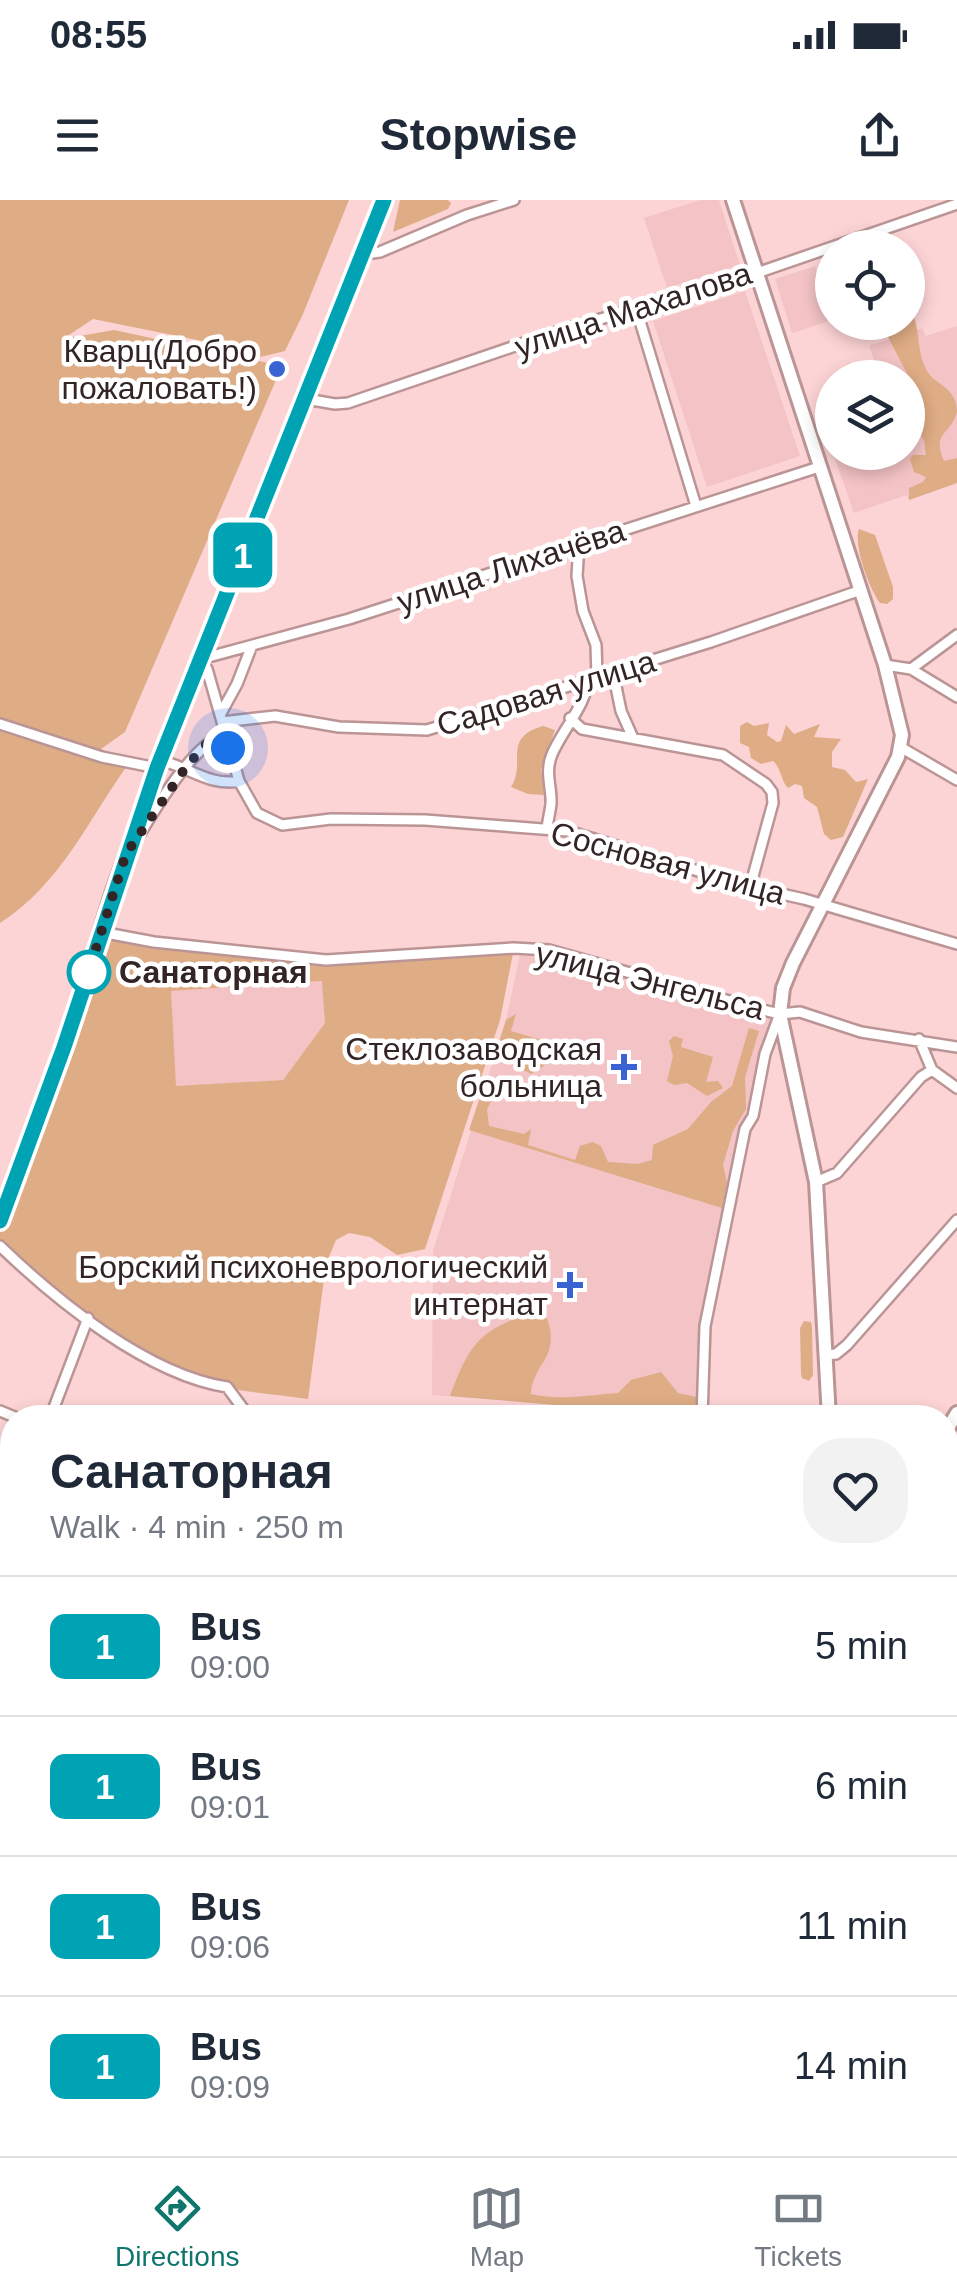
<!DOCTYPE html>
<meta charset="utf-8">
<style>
:root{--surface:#fff;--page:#f2f2f3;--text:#1f2937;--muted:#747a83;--line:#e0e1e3;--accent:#0f766e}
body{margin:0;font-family:Arial,sans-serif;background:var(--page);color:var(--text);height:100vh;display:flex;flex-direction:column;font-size:38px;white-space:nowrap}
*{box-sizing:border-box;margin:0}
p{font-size:32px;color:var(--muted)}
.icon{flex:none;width:55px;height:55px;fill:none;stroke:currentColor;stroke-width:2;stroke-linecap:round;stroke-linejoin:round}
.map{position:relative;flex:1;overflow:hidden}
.side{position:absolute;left:0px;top:1205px;width:958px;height:752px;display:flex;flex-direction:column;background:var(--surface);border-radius:40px 40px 0 0;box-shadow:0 5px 15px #0003}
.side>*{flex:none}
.badge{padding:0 20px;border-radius:15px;font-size:35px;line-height:65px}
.controls{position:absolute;left:815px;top:30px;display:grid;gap:20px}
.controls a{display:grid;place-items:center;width:110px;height:110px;border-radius:50%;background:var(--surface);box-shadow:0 5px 15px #0003;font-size:50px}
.you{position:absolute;width:50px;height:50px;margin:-25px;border:8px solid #fff;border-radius:50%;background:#1a73e8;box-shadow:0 0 0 15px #1a73e833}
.map>.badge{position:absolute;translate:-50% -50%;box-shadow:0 0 0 5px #fff}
.round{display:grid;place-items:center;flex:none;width:105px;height:105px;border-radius:40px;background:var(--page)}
.summary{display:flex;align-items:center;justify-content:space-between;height:170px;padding:0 50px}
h1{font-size:48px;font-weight:700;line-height:75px}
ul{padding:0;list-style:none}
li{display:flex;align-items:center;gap:30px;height:140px;padding:0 50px;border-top:2px solid var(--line)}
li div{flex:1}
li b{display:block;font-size:38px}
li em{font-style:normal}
li .badge{min-width:110px;font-weight:700;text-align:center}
.status{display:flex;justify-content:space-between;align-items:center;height:70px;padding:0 50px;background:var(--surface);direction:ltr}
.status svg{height:28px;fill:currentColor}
header{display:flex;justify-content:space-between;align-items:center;height:130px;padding:0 50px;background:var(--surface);font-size:45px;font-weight:700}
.menu{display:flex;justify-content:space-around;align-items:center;height:140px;border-top:2px solid var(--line);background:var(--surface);font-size:28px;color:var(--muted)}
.menu a{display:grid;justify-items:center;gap:5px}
.menu .current{color:var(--accent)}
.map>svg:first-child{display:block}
</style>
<div class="status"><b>08:55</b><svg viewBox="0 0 49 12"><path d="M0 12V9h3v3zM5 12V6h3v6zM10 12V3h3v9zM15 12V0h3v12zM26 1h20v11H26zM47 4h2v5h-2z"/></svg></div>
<header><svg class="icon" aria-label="menu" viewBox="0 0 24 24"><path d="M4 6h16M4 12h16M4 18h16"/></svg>Stopwise<svg class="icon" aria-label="share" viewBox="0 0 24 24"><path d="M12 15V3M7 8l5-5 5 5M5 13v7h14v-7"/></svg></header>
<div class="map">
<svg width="957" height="1956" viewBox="0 0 957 1956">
<rect width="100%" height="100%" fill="#fdd4d6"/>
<path fill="#f3c3c5" d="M700 0H719L740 65 667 88 644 18Z
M815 66 823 92 832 90V120L792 133 775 79Z
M745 91 800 256 707 287 653 121Z
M957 126V283L909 300 907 295 854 313 833 253 908 252V178L880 177 869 146 922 128 926 136Z
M520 755 565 759 773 819 760 853 749 914 740 928 709 1072 700 1126 696 1217 609 1208 432 1195 433 1051 506 820Z
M323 781 325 823 283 880 176 887 170 791Z"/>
<path fill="#deac85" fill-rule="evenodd" d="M0 0H349L303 114 285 151 260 157 232 147 93 119 63 139 114 130 282 166 125 532 101 549 102 558 129 563C88 620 61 684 0 723Z
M400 0H448L451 3 448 9 393 32Z
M914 117C920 134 917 154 927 171 936 186 957 187 957 212 951 235 931 232 944 261L957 258V283L909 300V288L923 282 926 277 914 272 910 259 913 255H926L924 240 909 218 913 185 887 135 890 128Z
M859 329 875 335 893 387V399L887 404 880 403C869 389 853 344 859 329Z
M747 522 754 526 769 523 767 535 777 542 781 541 786 525 794 534 820 524 814 537 841 539 832 552V567L845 570 856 582 868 579 843 637 831 640 824 634 817 607 804 598 802 586 795 584 788 588C780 580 782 569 773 561L761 564 751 558 749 547 740 543V526Z
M543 526 555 530 541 569 544 595 528 594 511 587C527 563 501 538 543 526Z
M101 732 300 758 514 748 500 820 425 1049 397 1055 370 1037 349 1033 336 1040 326 1064 308 1199C275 1194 239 1192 207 1184 133 1164 58 1094 0 1046V1021ZM322 781 325 823 283 880 176 886 171 791Z
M516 814 511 831 555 844 553 860 531 874 513 865 506 851H496L506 820Z
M749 828 759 831 745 877 746 909 733 931 723 965 727 983 722 1008 469 930 485 882 490 884C493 894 493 900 487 909L489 926 524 934 531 929 528 945 575 960 580 946 593 942 601 946 608 962 638 964 652 960 653 945 688 929 711 902 732 886Z
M674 836 683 839 681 847 713 857 706 882 718 881 723 888 707 896 687 883 674 885 667 881 673 856 669 841Z
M528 1114 547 1118C561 1159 532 1163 531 1194 561 1201 588 1195 618 1193L631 1180 661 1172 678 1193 697 1197 696 1217 450 1196C468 1148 477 1131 528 1114Z
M804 1121 811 1122 812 1127 813 1175 809 1181 802 1178 801 1174 800 1128Z"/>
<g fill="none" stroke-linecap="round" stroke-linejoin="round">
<g stroke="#bb9596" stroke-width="14">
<path id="street" d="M364 54 380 52 467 15 514 0
M636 108 696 306
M306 199 335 204 348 203 559 131 745 77 957 4
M579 344 577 376 583 411 596 445 597 477
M885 465 911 469 957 497
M911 469 957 435
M613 472 621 511 633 538
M220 515 237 484 251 448
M570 518 582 529 723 555 766 584 772 592 773 603 750 687
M222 522 275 516 339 527 427 530 711 442 861 390
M0 524 102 557 157 568
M902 548 957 580
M160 560C188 567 211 587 239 581L257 613 282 625 331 619 425 620 568 631 750 687 804 699 957 744
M239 581 207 469 201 459 349 419 819 267
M547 628C548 620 550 612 551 604 552 588 545 574 551 557 559 534 589 502 587 480
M136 640C156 608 190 548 225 533
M101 732 154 742 326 760 514 748 549 750 758 809 780 814 800 812 861 832 957 847
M919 839 932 870 957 888
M816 982 837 973 921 877 932 870
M0 1046C57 1101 148 1175 227 1187L250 1218
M825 1155 836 1154 847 1145 957 1020
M0 1211 17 1218
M50 1218 88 1118
M702 1218 705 1126 745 929 753 916 765 854 779 816
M0 1342 12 1323
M0 1539 12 1518
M945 1658 957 1654
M0 1723 12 1692
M0 1896 8 1866
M679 1945 680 1956
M724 1945 731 1956
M826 1945 831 1956
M929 1945 937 1956
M101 1956 104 1945
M196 1956 200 1945
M529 1956 530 1945"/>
</g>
<g stroke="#bb9596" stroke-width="18">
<path id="secondary" d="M733 0 885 465 902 535 898 557 793 763 783 788 780 814 816 982 829 1218
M0 1021 64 847 113 691 157 568 384 0
M945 1233 957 1213
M945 1440 957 1453
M945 1743 957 1768
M0 1867 12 1865"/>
</g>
<use href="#street" stroke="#fff" stroke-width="9"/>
<use href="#secondary" stroke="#fff" stroke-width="12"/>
</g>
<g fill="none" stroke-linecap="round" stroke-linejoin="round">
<g stroke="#fff" stroke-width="22">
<path id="line" d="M0 1021 64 847 157 568 384 0"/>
</g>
<use href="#line" stroke="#00a3b4" stroke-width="15"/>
<path stroke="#332425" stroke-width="10" stroke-dasharray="0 18" d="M89 772 87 777 126 654 186 567 208 542 225 533 228 548"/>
</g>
<g fill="#3962d2" stroke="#fff" stroke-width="4">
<circle cx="277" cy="169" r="10"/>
<path d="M619 852h10v10h10v10h-10v10h-10v-10h-10v-10h10z"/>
<path d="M565 1070h10v10h10v10h-10v10h-10v-10h-10v-10h10z"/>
</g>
<circle fill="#fff" stroke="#00a3b4" stroke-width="5" cx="89" cy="772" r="20"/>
<g text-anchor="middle" stroke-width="9" stroke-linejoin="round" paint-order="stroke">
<g font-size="32" fill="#332425" stroke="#fff">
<text transform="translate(633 110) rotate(-18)" y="11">улица Махалова</text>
<text transform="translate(511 366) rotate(-18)" y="11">улица Лихачёва</text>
<text transform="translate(546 493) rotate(-17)" y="11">Садовая улица</text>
<text transform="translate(668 663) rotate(15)" y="11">Сосновая улица</text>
<text transform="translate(650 781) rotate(14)" y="11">улица Энгельса</text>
</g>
<g font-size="32" fill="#332425" stroke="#fff" text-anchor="end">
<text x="257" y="162">Кварц(Добро<tspan x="257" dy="37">пожаловать!)</tspan></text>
<text x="602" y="860">Стеклозаводская<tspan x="602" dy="37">больница</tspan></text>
<text x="548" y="1078">Борский психоневрологический<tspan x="548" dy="37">интернат</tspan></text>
</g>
<g font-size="32" font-weight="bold" fill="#332425" stroke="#fff" text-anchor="start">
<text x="119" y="783">Санаторная</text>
</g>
</g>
</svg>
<div class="controls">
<a><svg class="icon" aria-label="locate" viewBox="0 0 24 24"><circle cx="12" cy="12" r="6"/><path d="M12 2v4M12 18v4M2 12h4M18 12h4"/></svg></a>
<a><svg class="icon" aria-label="layers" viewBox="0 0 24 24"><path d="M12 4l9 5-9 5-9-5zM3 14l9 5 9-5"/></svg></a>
</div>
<div class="you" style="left:228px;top:548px"></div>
<b class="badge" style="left:243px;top:355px;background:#00a3b4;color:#fff">1</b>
<section class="side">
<div class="summary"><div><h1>Санаторная</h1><p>Walk · 4 min · 250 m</p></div><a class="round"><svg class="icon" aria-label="heart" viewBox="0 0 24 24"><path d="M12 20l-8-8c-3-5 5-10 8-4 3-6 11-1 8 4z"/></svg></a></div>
<ul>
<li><span class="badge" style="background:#00a3b4;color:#fff">1</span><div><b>Bus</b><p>09:00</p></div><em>5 min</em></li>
<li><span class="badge" style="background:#00a3b4;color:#fff">1</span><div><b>Bus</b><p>09:01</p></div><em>6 min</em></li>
<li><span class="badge" style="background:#00a3b4;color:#fff">1</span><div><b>Bus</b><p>09:06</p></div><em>11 min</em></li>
<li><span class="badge" style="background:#00a3b4;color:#fff">1</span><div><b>Bus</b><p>09:09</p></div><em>14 min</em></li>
</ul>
</section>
</div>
<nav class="menu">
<a class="current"><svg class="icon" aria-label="directions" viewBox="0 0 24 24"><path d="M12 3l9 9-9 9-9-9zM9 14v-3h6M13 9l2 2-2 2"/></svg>Directions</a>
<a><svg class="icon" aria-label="map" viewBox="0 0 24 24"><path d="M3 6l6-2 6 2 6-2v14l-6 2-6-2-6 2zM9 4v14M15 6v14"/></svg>Map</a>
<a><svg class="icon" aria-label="tickets" viewBox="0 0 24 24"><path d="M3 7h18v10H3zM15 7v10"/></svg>Tickets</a>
</nav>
